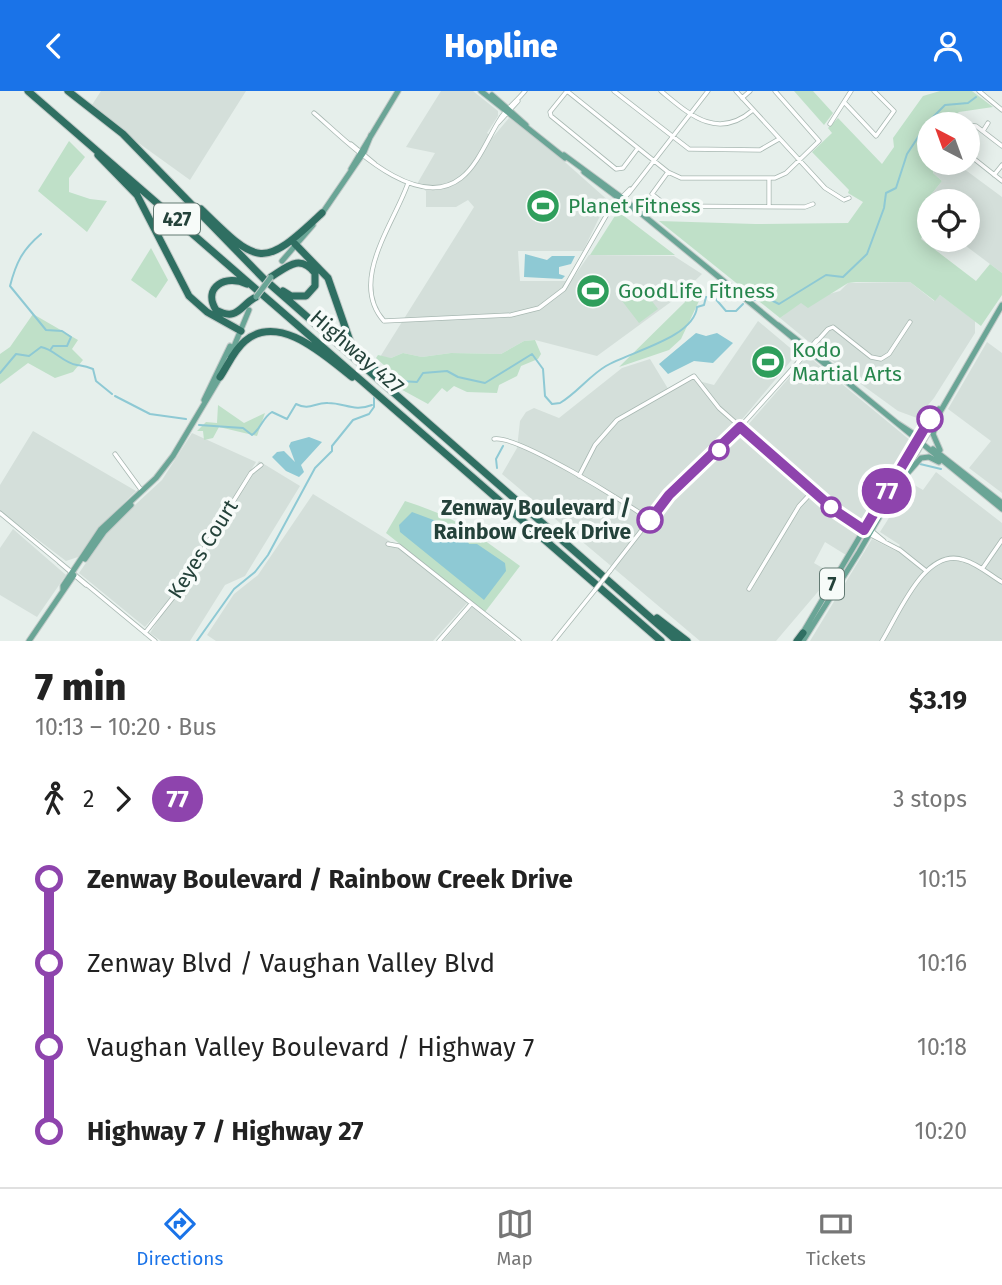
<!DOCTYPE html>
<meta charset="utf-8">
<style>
:root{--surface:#fff;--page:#f6f6f6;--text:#222;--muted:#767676;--line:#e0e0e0;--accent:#1a73e8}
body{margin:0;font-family:"Fira Sans",sans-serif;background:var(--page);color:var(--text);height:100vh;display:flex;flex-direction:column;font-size:26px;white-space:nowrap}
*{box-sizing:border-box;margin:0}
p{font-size:23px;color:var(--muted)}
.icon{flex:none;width:38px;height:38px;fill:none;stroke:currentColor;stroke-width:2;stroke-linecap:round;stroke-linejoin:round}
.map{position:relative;height:550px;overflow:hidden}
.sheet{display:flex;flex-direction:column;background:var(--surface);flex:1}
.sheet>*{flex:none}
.badge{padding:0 14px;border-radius:23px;font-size:24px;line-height:46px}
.needle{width:46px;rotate:319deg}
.tools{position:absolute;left:917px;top:21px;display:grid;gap:14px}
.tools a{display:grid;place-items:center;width:63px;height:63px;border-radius:50%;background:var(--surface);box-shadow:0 4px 18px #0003;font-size:35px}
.map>.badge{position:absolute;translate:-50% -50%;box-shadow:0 0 0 4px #fff}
.legs{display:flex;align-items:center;gap:10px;height:77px;padding:0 35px;font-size:23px}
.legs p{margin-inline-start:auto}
.summary{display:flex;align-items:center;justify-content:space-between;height:119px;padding:0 35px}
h1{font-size:38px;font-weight:800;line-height:52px}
ul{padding:0 35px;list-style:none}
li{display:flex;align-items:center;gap:24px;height:84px;font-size:26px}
li i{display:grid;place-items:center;width:10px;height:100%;margin:0 9px;background:currentColor}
li i::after{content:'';width:18px;height:18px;margin:-9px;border:5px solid;border-radius:50%;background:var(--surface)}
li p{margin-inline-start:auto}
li:first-child i{background:linear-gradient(#0000 50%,currentColor 0)}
li:last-child i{background:linear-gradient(currentColor 50%,#0000 0)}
header{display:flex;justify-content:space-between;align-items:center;height:91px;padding:0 35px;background:var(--accent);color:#fff;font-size:32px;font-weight:800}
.tab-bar{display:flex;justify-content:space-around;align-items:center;height:98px;border-top:2px solid var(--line);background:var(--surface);font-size:19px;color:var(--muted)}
.tab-bar a{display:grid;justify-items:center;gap:4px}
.tab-bar .active{color:var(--accent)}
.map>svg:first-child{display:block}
</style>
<header><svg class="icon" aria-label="back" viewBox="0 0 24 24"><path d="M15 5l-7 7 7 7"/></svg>Hopline<svg class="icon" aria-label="person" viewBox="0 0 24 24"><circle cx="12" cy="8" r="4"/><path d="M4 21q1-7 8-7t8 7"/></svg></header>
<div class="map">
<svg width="1002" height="550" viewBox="0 0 1002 550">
<rect width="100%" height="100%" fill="#e6efeb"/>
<path fill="#d4dfda" d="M101 0H246L190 89 90 17Z
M441 0H473L498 20V25L487 42 493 46 509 27 539 48 611 112 599 127 583 160H518L520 190H571L589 164 674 165 702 183 679 205 597 265 535 249 524 250 501 263 451 262 422 266 403 262 391 267 380 266 474 116 468 109 456 116H426V100L417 93 435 62 406 56Z
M942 72H956L1002 106V182L958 149H968V110H929V127L923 120 928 114 925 111 942 90 933 82Z
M910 191 934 210 940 204 975 230V242L934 307 917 327 898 320 854 288 780 227 801 211 840 200 848 192Z
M758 230 795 261V265L719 356 692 381 697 384 740 342 838 428 859 442 846 464 825 451 814 472 833 483 776 550H700L502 383 517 357 520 330 526 321 534 317 559 327 622 277 650 268 670 301 691 288 714 294Z
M987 251 1002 262V402L969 377 991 350 948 318Z
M808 265 911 350 865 431 834 413 747 335Z
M33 340 136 400 104 431 78 466 66 470 0 420V394Z
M192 342 256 371 171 506 145 536 79 482 110 437 162 389Z
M259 370 300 395 245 485 225 494 190 550H161L150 542Z
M936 381 1002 432V550H810L872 448 896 460 900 454 880 441 911 392 923 399Z
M313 403 388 449 467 512 433 550H216L207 544 234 503 258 484Z
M13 438 66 484 37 526 0 504V457Z
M472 516 514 550H443Z"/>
<path fill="#bfe0c8" d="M794 0H813L833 22 824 34Z
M940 0H972L993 16 959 21 945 33H929V72H935L933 82 942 90 925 111 928 114 923 120 929 128 921 148 976 190 990 173 1002 182V204L981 235 940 204 935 210 910 191H856L848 192 808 217 801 212 780 227 659 130 755 133 848 132 863 111 848 102 849 99 812 61 832 42 828 37 838 27 882 73 894 56 893 47 923 5Z
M69 50 85 66 69 87V101L90 108 107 110 87 141 38 100Z
M620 117 624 125 675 164H590Z
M151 157 168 189 156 207 131 189Z
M638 192 658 218 639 232 619 206Z
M691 195 699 210 681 248 669 259 619 276 685 211V200Z
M33 223 78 249 72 258 83 269 73 281 55 287 28 272 0 293V263L10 256Z
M535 249 541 263 538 268 521 275 517 285 499 294 497 302 467 301 454 295 447 301 442 297 428 313 395 295 381 282 385 275 376 267 378 264 391 267 403 262 422 266 451 262 501 263 524 250Z
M218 314 244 332 265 322 257 345 219 336 213 347 204 349 203 340H197L206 331 217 332Z
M405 410C429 418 453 427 474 442L472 446 481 452 484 449 520 475 485 521 386 442Z"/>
<path fill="#8ec9d4" d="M525 163 547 169 552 165H575L571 173 559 176V183L565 185 562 188 524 186Z
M696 242 706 245 717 242 733 252 713 272 694 270 668 283 659 273Z
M309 346 322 351 301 374 304 381 299 386 286 380 272 366 277 361 284 360 295 371 289 355 291 351Z
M412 421 463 440 469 453H477L505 472 506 480 484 509 400 441 399 434Z"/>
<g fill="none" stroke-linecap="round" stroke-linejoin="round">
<path stroke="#8ec9d4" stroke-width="2" d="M41 143C22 159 16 172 10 195L46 239 62 240 71 246 67 255H53L51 258
M754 209 765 206 779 213 826 184 843 186 867 163 884 117 886 102 896 97 907 63 928 31 945 14 968 12 976 6
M0 282 16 263 29 265 41 256C54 258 63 272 77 274 84 275 86 275 93 278L96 290 112 303
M393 293 400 290 417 291 423 282 447 280 458 286 485 292 532 263 543 278 545 305 552 313 560 312C577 302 589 285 606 275 629 261 694 247 697 216L704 214 706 206H714L726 220H736L743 213
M115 305 150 323 186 328
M199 334 243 337 252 344C261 338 262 327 272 321L287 328 296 313C310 320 315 311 328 312 345 312 354 321 372 314
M920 373 941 378
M497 377 496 368 503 355
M881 399 902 363
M871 418 878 404
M197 550 234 498 255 481 268 464 315 377 332 360V355L353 329 369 323 374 316V305"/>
<g stroke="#a8b8b2" stroke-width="5">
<path id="minor" d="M567 0 668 81 681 87H775L786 82 819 50 775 0
M567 0 550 21 551 25 616 78 623 77 638 57
M614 0 689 58 760 59 779 48
M661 0C689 23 717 50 753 19
M736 0 825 97 844 109 849 107
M979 0 1002 19
M742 7 750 0
M844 11 876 45 894 20 874 0
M314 22C346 49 415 123 461 87 478 74 489 45 500 28 506 18 517 10 525 0
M498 32 518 10
M830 33 851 0
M968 34 976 35 1002 55
M983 40 988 32
M351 53 375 73
M968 63 1002 90
M668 81 652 103 667 115 805 116 813 113
M994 84 1002 74
M769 88V116
M408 92C395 131 348 190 384 230L511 224 539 217 564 198 610 118 630 98
M609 122 629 102 708 0
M798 271 817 249
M494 348C518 344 627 412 650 429
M115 363 142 400
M579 385 595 354 617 329 694 285 719 317 837 421 863 439
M0 422 155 550
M851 431 865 436
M872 440 884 450
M869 443 900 459 925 479
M388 453 399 455 519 550
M59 471 86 494
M982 478 1002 449
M610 480 669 404 732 345 828 238 833 236 871 266 881 268 889 263 910 231
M749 498 799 415 813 400
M145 542 175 504 251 382 261 374
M439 550 471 513
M554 550 595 499
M882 550C899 523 925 455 964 469 978 473 990 484 1002 491"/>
</g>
<g stroke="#c2cac8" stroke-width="7">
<path id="major" d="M481 0 565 67
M492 4 526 34
M564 64 621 106 1002 418
M351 78 398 0
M584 81 637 121
M321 124 364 61 371 44
M282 170 313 134
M778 234 836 279
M230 265 249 219
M204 309 230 255
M938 327 933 343 940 359
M897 332 920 347
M933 358 1002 412
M906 384 921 367 929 366 939 371
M85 468 104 441 131 414
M63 499V495L101 438 156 387 173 365 222 283
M802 543 920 344 939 318
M29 550 74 484
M803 550 859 461 1002 214"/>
</g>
<g stroke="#c2cac8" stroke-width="9">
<path id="highway" d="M28 0 661 550
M68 0 123 43 264 188 677 550
M98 64 137 104 189 205 207 221 241 240
M201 118C258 174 262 179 322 122
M295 153 328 187 351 253 390 294
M271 186C288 175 300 163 315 182V195L306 205H291L283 200
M247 193C226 183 202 196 216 219 238 231 240 214 256 206
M220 286C228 274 234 259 245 250 279 221 325 265 352 286
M657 527 687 550
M797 550 803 542"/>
</g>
<use href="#minor" stroke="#fff" stroke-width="3.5"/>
<use href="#major" stroke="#6aa596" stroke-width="5"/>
<use href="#highway" stroke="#2f6f62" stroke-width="7"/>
<g stroke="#a8b8b2" stroke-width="5" stroke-linecap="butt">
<path id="minor-bridge" d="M595 499 610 480"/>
</g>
<g stroke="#c2cac8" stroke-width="7" stroke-linecap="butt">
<path id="major-bridge" d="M256 206 271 186"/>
</g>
<use href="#minor-bridge" stroke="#fff" stroke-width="3.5"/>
<use href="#major-bridge" stroke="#6aa596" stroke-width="5"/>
</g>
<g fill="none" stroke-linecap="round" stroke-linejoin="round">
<g stroke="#fff" stroke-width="16">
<path id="line-1" d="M650 429 669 404 740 336 837 421 864 439 930 328"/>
</g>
<use href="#line-1" stroke="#8e44ad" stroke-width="10"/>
</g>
<defs>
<g id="stadium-disc" transform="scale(1.75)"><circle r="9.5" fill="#2e9e5b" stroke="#f7fbf9"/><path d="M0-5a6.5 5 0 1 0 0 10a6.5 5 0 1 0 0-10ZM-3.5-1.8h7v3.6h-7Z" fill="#fff"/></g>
</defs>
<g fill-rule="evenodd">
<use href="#stadium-disc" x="543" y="115"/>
<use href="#stadium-disc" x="593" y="200"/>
<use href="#stadium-disc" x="768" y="271"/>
</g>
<g fill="#fff" stroke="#8e44ad" stroke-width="3.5">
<circle cx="930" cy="328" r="12"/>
<circle cx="719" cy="359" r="9"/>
<circle cx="831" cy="416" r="9"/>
<circle cx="650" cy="429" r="12"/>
</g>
<g text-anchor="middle" stroke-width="7" stroke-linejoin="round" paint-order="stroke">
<g fill="#f7fbf9" stroke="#637a73" stroke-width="2">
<rect x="154" y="112.5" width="46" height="31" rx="5"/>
<rect x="820" y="477.5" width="24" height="31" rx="5"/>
</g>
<g font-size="19" font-weight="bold" fill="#24423a">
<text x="177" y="135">427</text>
<text x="832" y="500">7</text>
</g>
<g font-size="21" fill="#27864d" stroke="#f7fbf9" text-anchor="start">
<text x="568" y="122">Planet Fitness</text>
<text x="618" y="207">GoodLife Fitness</text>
<text x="792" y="266">Kodo<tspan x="792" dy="24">Martial Arts</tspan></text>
</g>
<g font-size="21" fill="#24423a" stroke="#f7fbf9">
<text transform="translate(357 261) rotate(41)" y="7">Highway 427</text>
<text transform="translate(203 458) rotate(-58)" y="7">Keyes Court</text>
</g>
<g font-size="21" font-weight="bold" fill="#24423a" stroke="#f7fbf9" text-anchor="end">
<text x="631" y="424">Zenway Boulevard /<tspan x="631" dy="24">Rainbow Creek Drive</tspan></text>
</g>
</g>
</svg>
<div class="tools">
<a><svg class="needle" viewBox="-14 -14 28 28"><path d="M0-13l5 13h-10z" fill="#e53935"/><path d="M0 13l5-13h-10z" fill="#767676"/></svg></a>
<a><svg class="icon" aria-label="locate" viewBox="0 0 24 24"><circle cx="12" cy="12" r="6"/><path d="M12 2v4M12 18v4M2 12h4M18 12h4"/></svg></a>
</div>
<b class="badge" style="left:887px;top:400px;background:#8e44ad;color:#fff">77</b>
</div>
<section class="sheet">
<div class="summary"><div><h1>7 min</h1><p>10:13 – 10:20 · Bus</p></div><b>$3.19</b></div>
<div class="legs"><svg class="icon" aria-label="walk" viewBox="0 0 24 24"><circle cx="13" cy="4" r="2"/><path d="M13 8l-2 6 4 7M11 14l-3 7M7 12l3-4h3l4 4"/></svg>2<svg class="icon" aria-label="forward" viewBox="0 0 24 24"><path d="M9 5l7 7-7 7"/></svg><b class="badge" style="background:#8e44ad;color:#fff">77</b><p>3 stops</p></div>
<ul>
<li><i style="color:#8e44ad"></i><b>Zenway Boulevard / Rainbow Creek Drive</b><p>10:15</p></li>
<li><i style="color:#8e44ad"></i><span>Zenway Blvd / Vaughan Valley Blvd</span><p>10:16</p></li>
<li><i style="color:#8e44ad"></i><span>Vaughan Valley Boulevard / Highway 7</span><p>10:18</p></li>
<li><i style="color:#8e44ad"></i><b>Highway 7 / Highway 27</b><p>10:20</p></li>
</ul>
</section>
<nav class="tab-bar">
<a class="active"><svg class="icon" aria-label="directions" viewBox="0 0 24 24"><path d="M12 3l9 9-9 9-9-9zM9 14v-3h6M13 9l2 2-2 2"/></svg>Directions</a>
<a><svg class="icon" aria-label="map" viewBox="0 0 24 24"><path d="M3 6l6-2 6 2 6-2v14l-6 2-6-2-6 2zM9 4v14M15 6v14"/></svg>Map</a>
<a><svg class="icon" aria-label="tickets" viewBox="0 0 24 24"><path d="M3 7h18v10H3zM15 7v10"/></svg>Tickets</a>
</nav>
